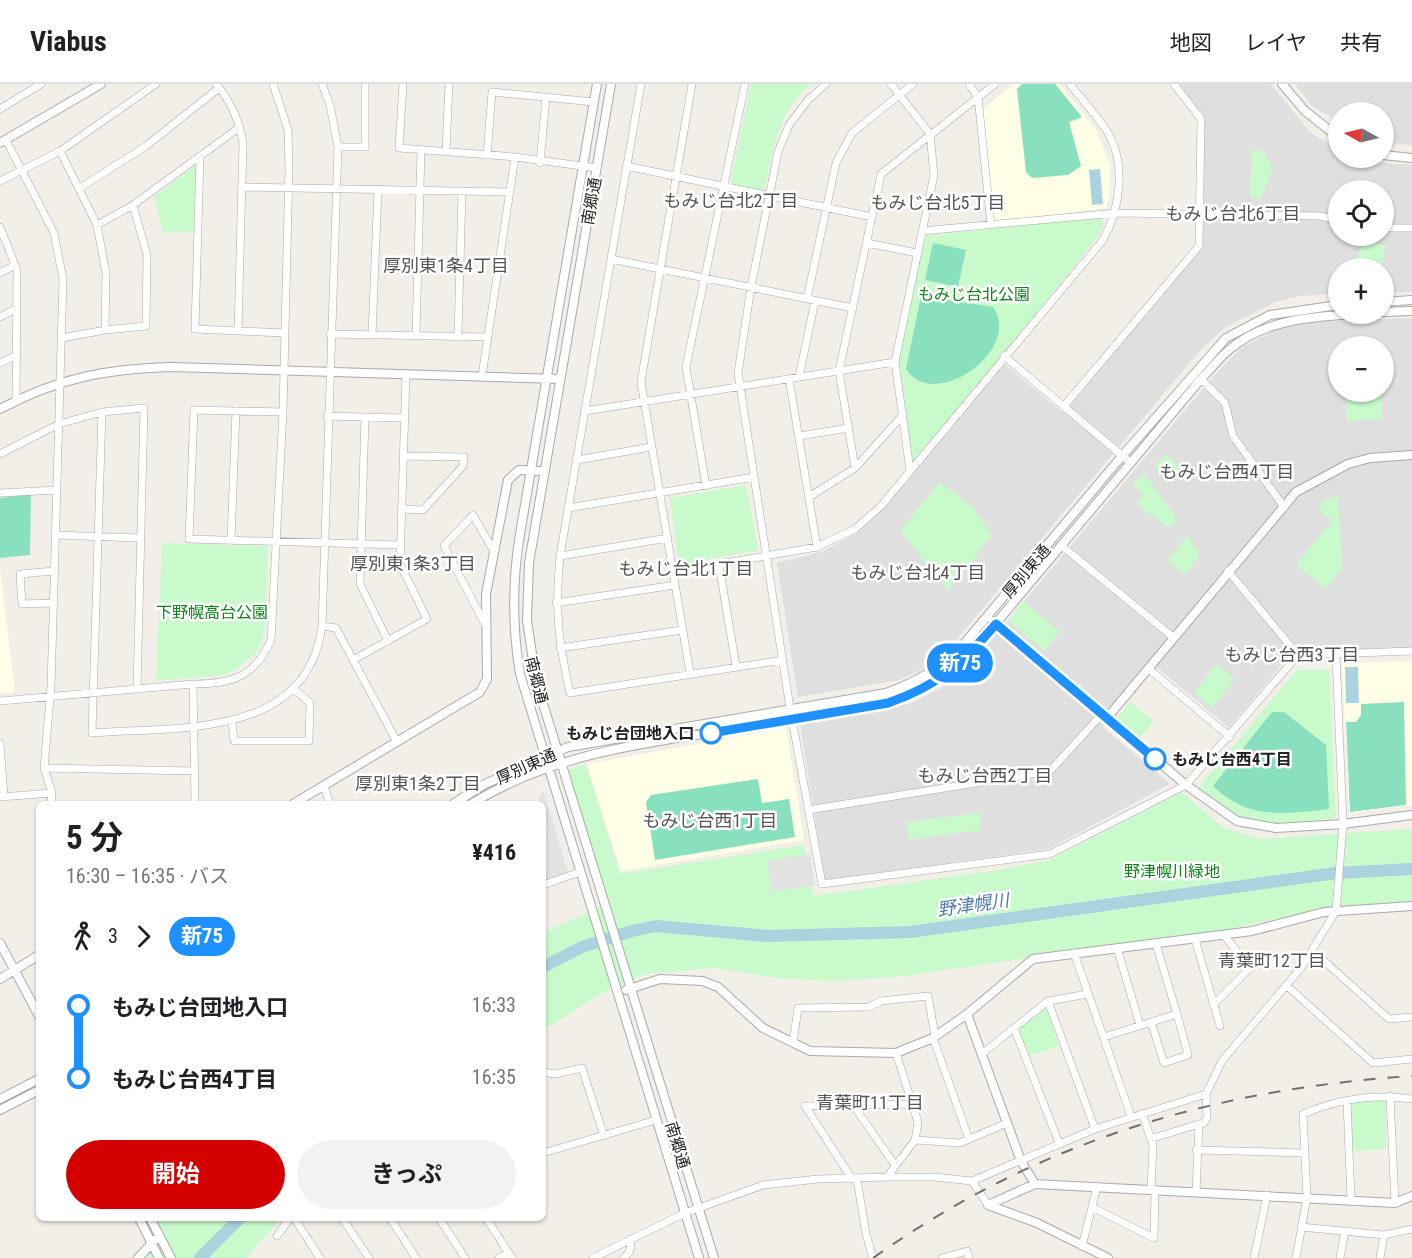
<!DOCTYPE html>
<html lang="ja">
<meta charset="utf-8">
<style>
:root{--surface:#fff;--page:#f2f2f2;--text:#202124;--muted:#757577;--line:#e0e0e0;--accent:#d40000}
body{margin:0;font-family:"Roboto Condensed","Noto Sans JP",sans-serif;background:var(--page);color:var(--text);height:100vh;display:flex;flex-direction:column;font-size:22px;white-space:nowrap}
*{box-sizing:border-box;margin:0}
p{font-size:20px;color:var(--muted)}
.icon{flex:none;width:33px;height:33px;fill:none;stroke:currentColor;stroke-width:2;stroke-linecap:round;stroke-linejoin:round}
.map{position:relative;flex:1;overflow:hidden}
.side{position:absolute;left:36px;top:717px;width:510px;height:420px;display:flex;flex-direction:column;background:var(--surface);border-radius:9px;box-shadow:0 2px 4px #0004}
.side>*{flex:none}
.badge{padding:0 12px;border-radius:20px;font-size:21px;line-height:39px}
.needle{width:39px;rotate:278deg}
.tools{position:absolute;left:1328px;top:18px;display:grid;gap:12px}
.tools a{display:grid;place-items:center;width:66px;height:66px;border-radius:50%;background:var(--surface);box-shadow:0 2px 4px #0004;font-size:30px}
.map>.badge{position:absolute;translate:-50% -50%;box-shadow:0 0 0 3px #fff}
.legs{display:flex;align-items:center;gap:9px;height:66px;padding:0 30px;font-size:20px}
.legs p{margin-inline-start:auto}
.head{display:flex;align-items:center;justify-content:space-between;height:102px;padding:0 30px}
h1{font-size:33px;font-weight:700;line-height:45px}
.cta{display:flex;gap:12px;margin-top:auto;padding:12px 30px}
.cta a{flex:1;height:69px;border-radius:36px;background:var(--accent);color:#fff;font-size:24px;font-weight:700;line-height:69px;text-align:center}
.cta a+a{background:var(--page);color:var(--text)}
ul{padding:0 30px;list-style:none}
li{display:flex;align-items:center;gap:21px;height:72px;font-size:22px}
li i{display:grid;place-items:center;width:9px;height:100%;margin:0 8px;background:currentColor}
li i::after{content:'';width:15px;height:15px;margin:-8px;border:4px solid;border-radius:50%;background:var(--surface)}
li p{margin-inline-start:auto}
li:first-child i{background:linear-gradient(#0000 50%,currentColor 0)}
li:last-child i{background:linear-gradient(currentColor 50%,#0000 0)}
header{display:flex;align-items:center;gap:36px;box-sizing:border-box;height:84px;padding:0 30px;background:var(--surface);border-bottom:2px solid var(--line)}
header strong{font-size:28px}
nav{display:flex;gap:33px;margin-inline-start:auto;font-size:21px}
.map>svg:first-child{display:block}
</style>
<header>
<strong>Viabus</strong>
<nav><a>地図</a><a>レイヤ</a><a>共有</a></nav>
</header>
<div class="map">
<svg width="1412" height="1174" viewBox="0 0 1412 1174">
<rect width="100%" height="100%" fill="#f2efe9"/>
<path fill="#e0dfdf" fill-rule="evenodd" d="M1178 0H1271L1309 47 1322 56 1338 62V74H1370L1385 79 1412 81V208L1383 209V184H1338V210L1299 212 1275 218 1226 243 1203 263 951 562 938 574 923 585 899 596 798 613 777 479 821 468 857 449 884 424 1002 278 1062 328 1201 164 1205 34ZM1338 106H1383V152H1338Z
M1295 0H1412V61L1383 58V28H1338V38L1311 21Z
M1412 234V563L1299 567 1288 573 1229 644 1157 583 1103 643 1170 700 1048 765 825 796 800 641 909 620 943 603 995 552 1218 287 1242 263 1278 245 1314 238ZM1338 262H1383V308H1338Z"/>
<path fill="#ffffe5" d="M1014 0H1060L1097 47 1110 83 1109 113 1106 124 993 138 982 26Z
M0 485 15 608 0 609Z
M1412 577V721L1349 730 1342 579Z
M786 644 804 756 621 787 587 680Z"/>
<path fill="#c8facc" d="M751 0H812C778 24 772 70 764 107L730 101Z
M1252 66 1263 67 1273 84 1261 114 1250 113Z
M196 81 194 148H163L154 113Z
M1100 133 1104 139 1098 152 1026 243 910 381 896 278 913 200 926 152Z
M1365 159 1386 161 1381 184H1349Z
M1346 308H1380L1382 335 1347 337Z
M1166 370 1182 386 1171 398 1154 383Z
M1143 389 1177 435 1169 444 1136 420 1143 410 1133 401Z
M940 398 974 425 992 451 949 507 900 447Z
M746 401 758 466 679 481 670 414Z
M1338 411 1342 483 1326 506 1296 481 1332 437 1318 424 1327 415Z
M1187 451 1200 471 1184 491 1168 476Z
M162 459 268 462 264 550 257 568 235 586 223 591 156 597Z
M1024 518 1060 548 1044 567 1008 537Z
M1217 580 1235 595 1212 624 1194 608Z
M1297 586H1329L1336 734C1277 741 1245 748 1198 704Z
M1130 618 1154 637 1139 655 1116 635Z
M586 680 620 790 804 761 813 812 993 787 1050 776 1181 708 1222 743 1260 755 1412 745V818L1330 824 1218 847 903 892 833 897 777 894 714 884 645 890 609 905 543 946V849L606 820 569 701 568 686Z
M979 729 981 746 909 756 907 738Z
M1046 923 1059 962 1029 972 1019 946Z
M1368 1015H1386V1065L1353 1067 1350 1019Z
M160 1134H281L246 1174H147Z"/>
<path fill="#88e0be" d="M1022 0H1055L1082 33 1069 38 1081 82 1068 91 1032 94 1026 88 1017 5Z
M933 159 966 166 958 203 925 196Z
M921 212 993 223C1023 266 934 329 906 285Z
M31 410 30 471 0 474V414Z
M1404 618 1406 721 1350 728 1346 638H1356L1361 631V620Z
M1272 628H1284L1326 661 1329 725C1282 730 1249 736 1213 702Z
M758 695 762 719 789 715 795 753 655 776 646 718 651 711Z"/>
<path fill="#e2e2e2" d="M543 706 568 788 543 797V720H537Z
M810 770 815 801 772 808 767 777Z"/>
<path fill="#aad3df" d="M1100 85 1103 120 1092 121 1089 86Z
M1345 583H1358L1359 619H1346Z"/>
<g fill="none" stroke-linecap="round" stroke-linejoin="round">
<path stroke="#aad3df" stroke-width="12" d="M543 883 582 863 632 847 656 842 768 852 910 848 1336 789 1412 785
M200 1174 240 1134"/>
<g stroke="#a9a9a9" stroke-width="8">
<path id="minor" d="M216 0C231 17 239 36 243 59L238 247
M403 0 399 64 515 73 597 84
M641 0 560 472C555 525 558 556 570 609L783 576
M826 0 808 16 789 41 778 68 751 203 738 289 790 624 822 800 1050 770 1186 701 1298 571 1412 567
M891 0 930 50 934 91 895 278 910 386
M969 0 978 13 991 141
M0 25 41 0
M6 56 54 149 63 195 51 602 44 684 52 709 51 720
M338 63H365V0
M60 67 97 141 106 190 105 246
M446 67 449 0
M487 71 492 8 594 18
M200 73 195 245 285 249
M540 79 546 13
M626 82 872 133
M0 97 60 67 156 0
M243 103 510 108
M80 104 146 62 219 4
M97 141 133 121 240 43
M0 143 17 186 16 316
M1383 144H1412
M922 147 1116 129 1320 132 1338 136
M867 159 917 169
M611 175 853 224
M0 189 15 181
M807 215 836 79 852 49 913 0
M0 233 17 224
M330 250 487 253
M416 250 421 66
M372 251 378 105
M458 251 462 108
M62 254 105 246 146 242 147 171 133 121
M1004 272 1131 379
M0 279 17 271
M482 292 515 73
M799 293 815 217
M789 295 817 463
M1201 295 1225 319 1233 352 1284 423
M1064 322 1199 162 1201 35 1174 0
M585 327 895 278
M102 328 92 649C178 642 307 656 322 542L338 63 330 21 322 0
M283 328 194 326 189 455 400 461
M327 332 404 334
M365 333 360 500 388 557
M799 352 849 344
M0 370 59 340 102 328 144 324 137 605
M577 376 651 363
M855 384 839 287 881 90 995 0
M706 402 686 283 745 0
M0 409 57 406
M809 413 855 384 903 331
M568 424 754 393
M401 425 423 426 463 382 464 373 403 372
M55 451 139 454
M231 456 236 327
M1062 462 1174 554
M560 472 668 454
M719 481 736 582
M1228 487 1298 571
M673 488 817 463 855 445 881 422 1103 156C1121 123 1127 77 1105 44 1094 29 1082 15 1070 0
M53 519 22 520 20 490 54 487
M556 519 675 501
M322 542 336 544 397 658
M486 542 444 462 473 431 493 466
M560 564 682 546
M353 576 427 535 400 480 406 291
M1149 585 1230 653
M690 589 641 298 692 0
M193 600 195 719
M0 617 193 600C232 600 255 593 271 556L283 328 289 85 288 46 273 0
M232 638 234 657H309L310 619 294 605
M0 659 4 712
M44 684 195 687
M324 702 330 720
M0 713 52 709
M808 726 1050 687 1102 630
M543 801 580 788
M1195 855 1220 942
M1117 864 1140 941
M1313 867 1389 935 1412 933
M1074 869 1131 1032
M1286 901 1373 979 1412 975
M1048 917 1095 1045
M1213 921 1250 884 1224 851
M1151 938 1164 979 1188 971 1177 930
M1014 944 1059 1059
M1104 953 1177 930 1156 860
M933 954 969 1055
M793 959 798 924 869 923 881 917 928 912 935 952
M983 969 1048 917 1088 910
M543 988 555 990 582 984 604 1052
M1390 1012 1395 1119
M1347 1017 1351 1116
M853 1021 895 1081
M1142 1029 1153 1061 1151 1105
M1199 1040 1204 1039 1207 1033 1206 1010
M1150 1055 1199 1040 1196 1108
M915 1056 960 1059 1007 1039
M1196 1066 1304 1069
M543 1069 656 1036
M887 1093 915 1056 918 1038 896 969
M852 1095 805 1022 914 1020
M857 1095 866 1150 873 1174
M972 1097 988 1121
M1092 1123 1154 1154 1155 1106
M294 1134 320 1174
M342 1134 369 1174
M390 1134 416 1174
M439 1134 465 1174
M486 1134 512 1174
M1301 1143 1384 1151 1412 1145
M277 1152 290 1134
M1082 1162 1097 1103
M499 1174 509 1169
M593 1174 685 1129 763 1101 818 1095 887 1093H934L972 1097 1095 1045 1206 1010 1222 977 1301 884 1336 827 1343 740 1336 571
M624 1174 630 1167 631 1155
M942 1174 967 1167 969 1174
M1254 1174 1267 1111
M1296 1174 1307 1113 1303 1030C1338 1015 1375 1010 1412 1015
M1340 1174 1345 1147
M1380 1174 1384 1151"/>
</g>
<g stroke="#a9a9a9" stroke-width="10">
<path id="tertiary" d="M597 0 520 450C512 498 512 542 520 590L699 1174
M611 0 529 479 527 536 536 597 714 1174
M1282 0 1305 27 1338 53
M0 59 101 0
M1383 71 1412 74
M1383 218 1412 216
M1383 228 1412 227
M0 325C58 294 106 285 171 283L560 295
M993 537 1186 701 1237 737 1276 744 1343 740 1412 731
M1107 634 1296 408 1348 380 1370 374 1412 371
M293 720 480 608 487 595 486 510 508 396 519 386 545 387
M453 720 485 700 568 663 886 609C916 598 939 585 962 562L1122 372 1226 254 1270 231 1338 221
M471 720C549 672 628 662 716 648 773 639 831 629 888 619 920 608 946 593 971 569L1201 295C1211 285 1220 273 1230 265 1265 235 1316 232 1359 230
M0 859 39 932
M0 895 39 871
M626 906 660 895 702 897 718 903 763 944 810 967 896 969 933 954 967 930 1033 875 1252 847 1324 828 1412 822
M967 930 1021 1077 1035 1100
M0 1015 39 995
M0 1026 39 1006
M139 1134 159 1174
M150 1134 171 1174
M138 1174 155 1156
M1108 1174 1037 1139 988 1121 1035 1100 1395 1119 1412 1112"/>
</g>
<use href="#minor" stroke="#fff" stroke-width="7"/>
<use href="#tertiary" stroke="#fff" stroke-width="8"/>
<path stroke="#707070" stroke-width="2" stroke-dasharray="12 12" stroke-linecap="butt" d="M873 1174C1037 1058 1213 1005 1412 992"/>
</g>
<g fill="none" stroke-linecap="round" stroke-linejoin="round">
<g stroke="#fff" stroke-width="14">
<path id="line-1" d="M711 649 888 619C940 601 961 580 996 540L1155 675"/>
</g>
<use href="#line-1" stroke="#1e90ff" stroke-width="9"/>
</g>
<g fill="#fff" stroke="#1e90ff" stroke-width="3">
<circle cx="711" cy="649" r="10"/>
<circle cx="1155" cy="675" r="10"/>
</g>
<g text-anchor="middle" stroke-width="5" stroke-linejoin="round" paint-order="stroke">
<g font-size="16" fill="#222" stroke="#fff">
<text transform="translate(591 117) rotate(-80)" y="6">南郷通</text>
<text transform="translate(1026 487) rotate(-50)" y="6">厚別東通</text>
<text transform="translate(537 596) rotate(76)" y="6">南郷通</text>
<text transform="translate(526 682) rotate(-24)" y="6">厚別東通</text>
<text transform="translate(678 1061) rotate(73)" y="6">南郷通</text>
</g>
<g font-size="16" fill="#0c8416" stroke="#fff">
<text x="974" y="216">もみじ台北公園</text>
<text x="212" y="534">下野幌高台公園</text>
<text x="1172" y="793">野津幌川緑地</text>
</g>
<g font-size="16" font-weight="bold" fill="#222" stroke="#fff" text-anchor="end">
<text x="694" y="655">もみじ台団地入口</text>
<text x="1172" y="681" text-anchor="start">もみじ台西4丁目</text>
</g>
<g font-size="18" fill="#555" stroke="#fff">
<text x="731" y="123">もみじ台北2丁目</text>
<text x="938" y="125">もみじ台北5丁目</text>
<text x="1233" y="136">もみじ台北6丁目</text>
<text x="446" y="188">厚別東1条4丁目</text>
<text x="1227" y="394">もみじ台西4丁目</text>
<text x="413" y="486">厚別東1条3丁目</text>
<text x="686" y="491">もみじ台北1丁目</text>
<text x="918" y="495">もみじ台北4丁目</text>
<text x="1292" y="577">もみじ台西3丁目</text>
<text x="985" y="698">もみじ台西2丁目</text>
<text x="418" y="706">厚別東1条2丁目</text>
<text x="710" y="743">もみじ台西1丁目</text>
<text x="1272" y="883">青葉町12丁目</text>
<text x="870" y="1025">青葉町11丁目</text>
</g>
<g font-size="18" font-style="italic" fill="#4a7aab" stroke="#fff">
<text transform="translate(973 821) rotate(-8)" y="6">野津幌川</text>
</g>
</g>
</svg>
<div class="tools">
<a><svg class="needle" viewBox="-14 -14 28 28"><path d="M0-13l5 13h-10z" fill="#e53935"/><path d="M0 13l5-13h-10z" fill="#757577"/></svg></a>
<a><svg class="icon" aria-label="locate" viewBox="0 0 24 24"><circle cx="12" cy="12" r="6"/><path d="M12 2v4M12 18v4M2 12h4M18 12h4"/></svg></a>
<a>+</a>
<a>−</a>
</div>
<b class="badge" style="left:960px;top:579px;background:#1e90ff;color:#fff">新75</b>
<section class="side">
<div class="head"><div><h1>5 分</h1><p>16:30 – 16:35 · バス</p></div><b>¥416</b></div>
<div class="legs"><svg class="icon" aria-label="walk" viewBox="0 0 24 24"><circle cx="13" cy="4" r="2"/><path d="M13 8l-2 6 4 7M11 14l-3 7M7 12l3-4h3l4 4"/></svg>3<svg class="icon" aria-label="forward" viewBox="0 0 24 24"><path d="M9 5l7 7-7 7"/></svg><b class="badge" style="background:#1e90ff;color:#fff">新75</b></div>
<ul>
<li><i style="color:#1e90ff"></i><b>もみじ台団地入口</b><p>16:33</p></li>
<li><i style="color:#1e90ff"></i><b>もみじ台西4丁目</b><p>16:35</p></li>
</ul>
<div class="cta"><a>開始</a><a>きっぷ</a></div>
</section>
</div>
